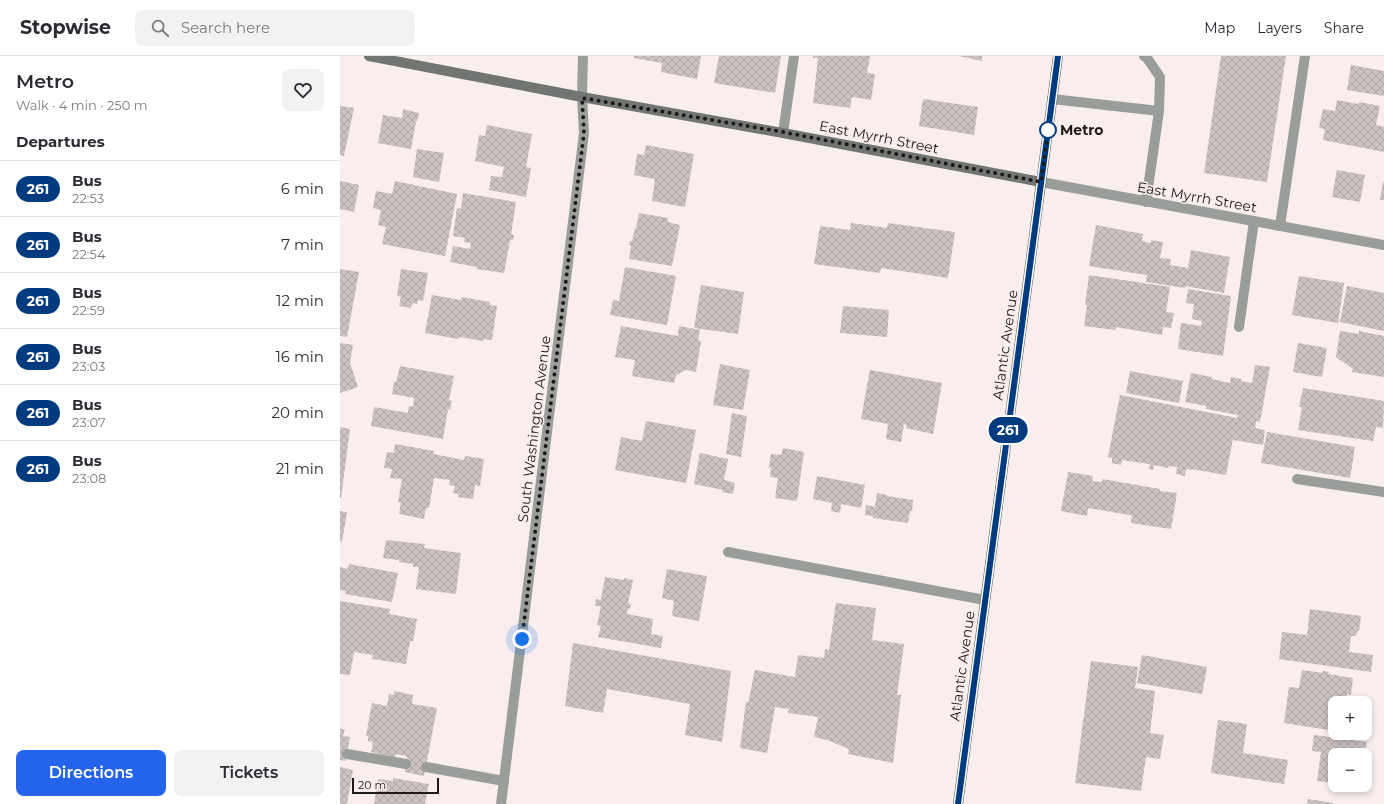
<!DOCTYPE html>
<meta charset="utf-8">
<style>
:root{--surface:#fff;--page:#f2f2f3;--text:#2b2b33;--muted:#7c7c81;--line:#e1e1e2;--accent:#2563eb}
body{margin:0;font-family:Montserrat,sans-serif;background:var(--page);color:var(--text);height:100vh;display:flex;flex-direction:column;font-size:15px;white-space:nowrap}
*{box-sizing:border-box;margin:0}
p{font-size:13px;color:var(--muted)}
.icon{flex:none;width:22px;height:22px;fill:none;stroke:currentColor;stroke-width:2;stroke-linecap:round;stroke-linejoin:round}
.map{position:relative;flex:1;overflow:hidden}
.sheet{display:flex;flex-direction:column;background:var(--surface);width:340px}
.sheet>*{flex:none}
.badge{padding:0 8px;border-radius:13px;font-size:14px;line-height:26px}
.buttons{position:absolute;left:988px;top:640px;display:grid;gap:8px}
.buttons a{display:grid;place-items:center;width:44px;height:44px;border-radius:8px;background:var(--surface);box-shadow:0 2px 6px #0003;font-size:20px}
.scale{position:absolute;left:12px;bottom:10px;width:87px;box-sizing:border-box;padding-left:4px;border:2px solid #1c1918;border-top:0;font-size:11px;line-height:14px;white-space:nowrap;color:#1c1918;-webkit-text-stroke:3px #f9eeed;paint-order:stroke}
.you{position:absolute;width:20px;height:20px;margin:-10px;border:3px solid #fff;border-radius:50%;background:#1a73e8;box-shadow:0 0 0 6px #1a73e833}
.map>.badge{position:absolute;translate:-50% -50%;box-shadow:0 0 0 2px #fff}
h2{padding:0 16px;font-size:15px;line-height:36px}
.round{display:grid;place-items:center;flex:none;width:42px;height:42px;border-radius:8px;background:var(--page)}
.overview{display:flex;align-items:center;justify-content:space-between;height:68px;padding:0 16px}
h1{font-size:19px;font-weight:600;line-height:30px}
.primary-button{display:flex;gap:8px;margin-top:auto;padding:8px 16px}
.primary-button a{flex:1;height:46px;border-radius:8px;background:var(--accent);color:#fff;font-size:16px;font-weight:600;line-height:46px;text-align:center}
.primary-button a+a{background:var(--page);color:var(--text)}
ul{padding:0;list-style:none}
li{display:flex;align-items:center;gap:12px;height:56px;padding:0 16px;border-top:1px solid var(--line)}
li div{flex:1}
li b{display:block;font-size:15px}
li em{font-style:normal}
li .badge{min-width:44px;font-weight:700;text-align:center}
header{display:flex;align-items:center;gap:24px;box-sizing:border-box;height:56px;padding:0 20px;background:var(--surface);border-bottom:1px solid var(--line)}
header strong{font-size:19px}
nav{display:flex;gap:22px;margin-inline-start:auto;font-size:14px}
.search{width:280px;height:36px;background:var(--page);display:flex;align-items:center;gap:10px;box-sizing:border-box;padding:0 14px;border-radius:8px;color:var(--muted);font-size:15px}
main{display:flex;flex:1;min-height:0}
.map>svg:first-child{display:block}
</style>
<header>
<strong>Stopwise</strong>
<div class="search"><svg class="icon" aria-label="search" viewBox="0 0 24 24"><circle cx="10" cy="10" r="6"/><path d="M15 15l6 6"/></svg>Search here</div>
<nav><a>Map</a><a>Layers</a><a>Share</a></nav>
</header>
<main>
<section class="sheet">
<div class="overview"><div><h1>Metro</h1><p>Walk · 4 min · 250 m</p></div><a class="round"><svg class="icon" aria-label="heart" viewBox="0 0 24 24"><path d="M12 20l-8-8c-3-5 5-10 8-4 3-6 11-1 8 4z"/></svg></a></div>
<h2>Departures</h2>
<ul>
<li><span class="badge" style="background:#003b80;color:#fff">261</span><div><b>Bus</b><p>22:53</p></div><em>6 min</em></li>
<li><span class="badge" style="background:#003b80;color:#fff">261</span><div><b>Bus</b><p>22:54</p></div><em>7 min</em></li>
<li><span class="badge" style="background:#003b80;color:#fff">261</span><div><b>Bus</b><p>22:59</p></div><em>12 min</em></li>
<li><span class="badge" style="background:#003b80;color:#fff">261</span><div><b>Bus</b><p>23:03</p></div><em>16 min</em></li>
<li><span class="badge" style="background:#003b80;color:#fff">261</span><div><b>Bus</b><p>23:07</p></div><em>20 min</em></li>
<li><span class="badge" style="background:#003b80;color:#fff">261</span><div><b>Bus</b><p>23:08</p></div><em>21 min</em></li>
</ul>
<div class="primary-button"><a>Directions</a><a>Tickets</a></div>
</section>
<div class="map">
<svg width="1044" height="748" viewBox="0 0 1044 748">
<defs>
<pattern id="building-cross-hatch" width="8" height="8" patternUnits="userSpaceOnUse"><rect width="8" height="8" fill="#ccc2c1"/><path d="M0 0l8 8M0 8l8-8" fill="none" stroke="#afa6a5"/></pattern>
</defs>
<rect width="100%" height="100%" fill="#f9eeed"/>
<path fill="url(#building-cross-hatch)" d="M294 0H361L357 23 321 16 322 7 294 2Z
M379 0H441L435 37 374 27Z
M473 0H530L527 17 535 18 531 44 512 41 510 52 473 47 478 2H473Z
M619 0H642V5Z
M881 0H946L927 126 864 117Z
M1011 9 1044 15V40L1007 34Z
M583 43 638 51 634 79 579 70Z
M997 44 1018 48 1019 46 1040 50 1036 69 1044 71V96L983 84 985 73 979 72 983 53 995 55Z
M0 50 14 52 4 100 0 99Z
M63 53 79 57 77 66 76 65 71 93 38 87 43 59 62 62Z
M147 69 192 78 186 111 191 112 186 141 149 134 151 120 162 121 164 111 135 105 139 79 145 80Z
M306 89 354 98 345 151 312 145 315 123 294 119 297 98 304 99Z
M77 93 104 97 99 126 73 121Z
M997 114 1025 119 1020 146 992 141Z
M0 125 19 129 14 156 0 153Z
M55 125 117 138 105 200 42 188 46 171 38 169 41 154 33 152 36 135 52 138Z
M1043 126H1044V144H1040Z
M123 137 176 146 171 179H174L173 184H170L164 217 136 213 137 211 110 206 113 190 130 193 131 187 124 186 125 182 113 180 117 152 121 153Z
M299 157 328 162V166L340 169 332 210 289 203 291 190 289 189 290 185H292L295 172H296Z
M511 167 547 172 548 167 615 176 608 222 541 212 540 217 474 208 480 170 510 174Z
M756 169 803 178 802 185 811 187V184L823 186 820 202 831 203 830 209 848 212 851 194 890 201 884 237 845 230V232L806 226 807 219 749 210Z
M285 211 336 220 327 269 270 259 273 244 279 245Z
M0 213 19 216 7 281 0 280Z
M61 213 88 217 83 245 78 244 77 248 72 247 71 252 59 250 61 241 57 240Z
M749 219 830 231 826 256 834 257 831 272 823 271 822 279 776 271 775 274 744 270 747 249H745Z
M959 220 1004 227 998 267 952 259Z
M361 229 404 236 398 278 354 272Z
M1007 230 1044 237V275L1000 266Z
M848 233 891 240 883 300 838 293 841 267 861 270 862 265 852 263 854 248 846 247Z
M92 239 121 244 122 241 150 246V249L157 250 152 284 144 283V285L119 281 118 283 85 277Z
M503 250 549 254 547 281 500 277Z
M281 270 338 280 339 270 360 274 358 284 361 285 356 316 346 314 336 319 334 327 292 320 295 304 275 301Z
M1000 275 1019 278V275L1044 280V321L1012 316 1013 313 996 301Z
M0 287 13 289 10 307 18 331 0 337Z
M958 287 987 292 982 321 953 316Z
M380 308 410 314 403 354 373 349Z
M915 309 930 311 920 366 916 365 915 372 925 374 923 389 893 384 896 367 886 419 851 413V414L846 413 845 420 836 418 837 411 829 410 828 412 814 409 813 414 809 413 810 408 782 404 781 409 772 407V402L768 401 780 339 897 362 898 359 866 353V350L845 346 851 317 872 321V323L890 327 891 321 901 323V325L912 327Z
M60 310 114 320 109 344 112 345 110 354 108 353 103 383 31 370 34 351 68 357 69 350 73 351 74 342 52 338 54 326H56Z
M530 314 602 327 593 378 566 372 567 369 564 368 561 386 546 383 548 368 521 363Z
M790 315 843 325 839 347 786 337Z
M963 332 1044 345 1043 372 1036 371 1033 385 958 374 962 351H959Z
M392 357 407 360 401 401 386 398Z
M306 365 356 374 346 427 275 414 281 381 302 385Z
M0 371 10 373 1 442H0Z
M927 376 1015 391 1010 422 921 407Z
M55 388 94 395 93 398 124 404 125 400 144 403 140 430 135 429 133 443 118 441 119 438 113 437 115 430 109 429 110 424 94 422 89 452H86L84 463 59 458 61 446H58L62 423 50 422 52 413 44 412 47 396 54 397Z
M443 392 464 396 457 445 435 442 438 422 430 421 431 412 429 411 431 398 441 399Z
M360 397 388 403 384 424 395 427 393 438 382 436 383 434 354 428Z
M728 416 753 420 752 425 762 426V423L820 433V435L837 437 831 473 791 467 792 460 790 459 748 452 747 460 721 455Z
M477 420 525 429 521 452 501 448 500 457 491 455 492 447 473 443Z
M537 437 547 439V440L573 444 572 455H570L568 467 533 462V460L525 459 526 449 535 451Z
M0 455 7 456 2 486 0 485Z
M46 484 85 488 84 492 121 497 116 538 76 533 79 511H73V508L59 506V504L43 502Z
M9 508 58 517 52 546 5 538 6 535 0 534V511L8 513Z
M327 513 367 520 359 565 332 560 334 545 322 542Z
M265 521 284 524V522L293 524 288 547 291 548 290 553 288 552 287 558 313 563 311 578 323 580 321 592 258 581 261 570 257 569 261 550H255L256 543 261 544Z
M0 545 50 553 49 558 77 563 73 585H70L66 608 32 603 33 599 14 596 10 619 0 618Z
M496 547 536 552 532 584 564 588 557 639H561L553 707 508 698 509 693 487 684 474 681 478 661 448 657 449 653 435 651 427 697 400 692 406 646 408 647 415 614 455 621 458 599 484 602 485 593 489 594Z
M970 553 1021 560 1019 575H1017L1016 580H1011L1009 596 1033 599 1031 616 939 603 942 576 967 579Z
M233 587 391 615 382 686 345 679 350 648 267 633 263 657 225 650Z
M802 599 867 611 862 638 797 627Z
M751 605 798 611 795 632 815 635 810 677 824 679 820 703 806 701 801 735 735 727Z
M962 614 983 617V615L989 616 988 618 1013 622 1011 639 1007 638 1006 643 1003 642 1002 647H995V675L944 667 949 631 959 632Z
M54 635 73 639 72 648 97 652 84 720 65 716 67 700 56 698 55 702 31 696 33 686 28 685V680H26L32 647 47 650 49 638 54 639Z
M878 664 907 668 903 697 948 704 944 728 871 717Z
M0 673H5L3 680 10 681 6 705 0 704Z
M974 679 1027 686 1025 699H995V727L977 725 981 696 972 695Z
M0 711 13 714 7 748H0Z
M53 722 89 728 85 748H34L38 723 53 725Z
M968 743 993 747V748H967Z"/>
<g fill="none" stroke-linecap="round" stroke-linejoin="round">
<path stroke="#9a9e9b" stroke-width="10" d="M804 0 807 2 820 21 819 55 806 146
M712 43 819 55
M443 77 454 0
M940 170 965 0
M899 271 914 165
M957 423 1044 436
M388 496 645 544
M7 698 66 708
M86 711 164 725"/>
<path stroke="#9a9e9b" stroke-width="10" d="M701 126 1044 189
M161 748 244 77 242 41 243 0"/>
<path stroke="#717672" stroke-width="10" d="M29 0 242 41 443 77 701 126"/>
<path stroke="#545a56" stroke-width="10" d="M618 748 718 0"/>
</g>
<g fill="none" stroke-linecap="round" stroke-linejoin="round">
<g stroke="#fff" stroke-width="9">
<path id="line" d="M618 748 718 0"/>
</g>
<use href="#line" stroke="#003b80" stroke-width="6"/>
<path stroke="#1c1918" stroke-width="4" stroke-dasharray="0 7.2" d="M182 583 244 77 242 42 443 76 701 126 709 71 708 74"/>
</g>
<circle fill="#fff" stroke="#003b80" stroke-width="2" cx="708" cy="74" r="8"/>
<g text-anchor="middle" stroke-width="3" stroke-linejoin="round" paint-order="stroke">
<g font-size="14" font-weight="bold" fill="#1c1918" stroke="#f9eeed" text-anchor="start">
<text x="720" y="79">Metro</text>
</g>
<g font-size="14" fill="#1c1918" stroke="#f9eeed">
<text transform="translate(539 81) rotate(11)" y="5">East Myrrh Street</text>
<text transform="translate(857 141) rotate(10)" y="5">East Myrrh Street</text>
<text transform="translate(665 289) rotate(-82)" y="5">Atlantic Avenue</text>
<text transform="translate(194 373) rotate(-83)" y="5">South Washington Avenue</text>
<text transform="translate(622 610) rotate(-82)" y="5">Atlantic Avenue</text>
</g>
</g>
</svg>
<div class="buttons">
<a>+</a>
<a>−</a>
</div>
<div class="scale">20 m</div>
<div class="you" style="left:182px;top:583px"></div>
<b class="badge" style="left:668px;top:374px;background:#003b80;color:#fff">261</b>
</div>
</main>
